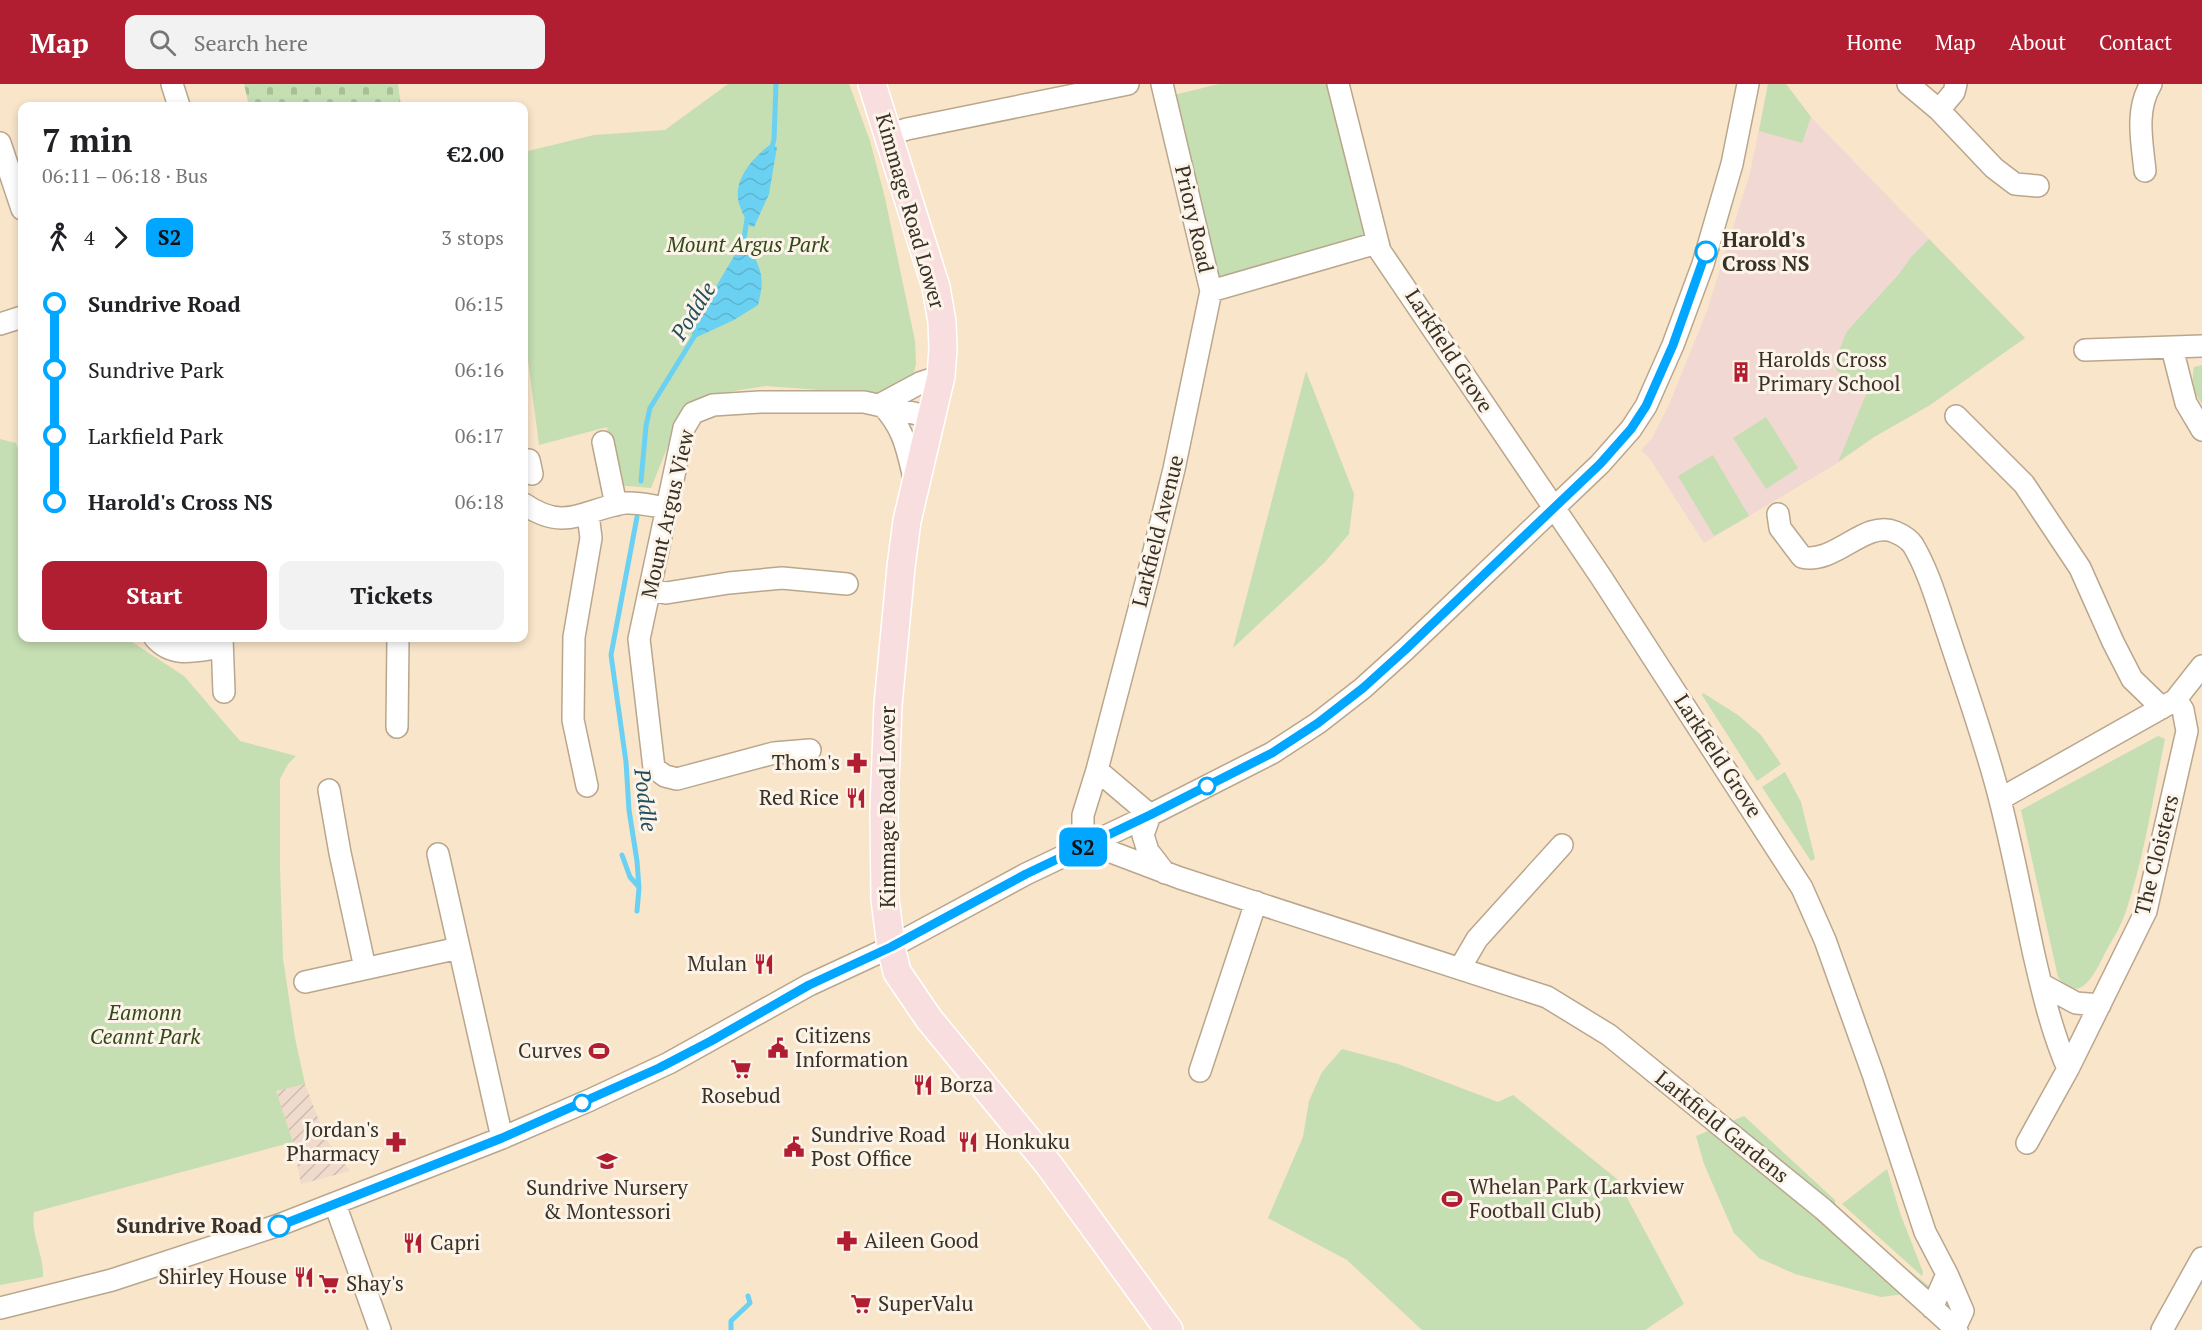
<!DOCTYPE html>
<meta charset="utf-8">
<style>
:root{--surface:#fff;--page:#f2f2f2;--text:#202124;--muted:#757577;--accent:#b11e31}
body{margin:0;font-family:"PT Serif",serif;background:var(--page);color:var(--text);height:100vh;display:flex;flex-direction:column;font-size:22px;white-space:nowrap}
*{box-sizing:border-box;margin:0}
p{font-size:20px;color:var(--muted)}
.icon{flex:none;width:33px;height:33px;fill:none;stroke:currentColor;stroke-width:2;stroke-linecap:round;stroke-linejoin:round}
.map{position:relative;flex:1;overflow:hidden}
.panel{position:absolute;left:18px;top:18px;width:510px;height:540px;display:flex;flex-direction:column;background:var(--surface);border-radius:12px;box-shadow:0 3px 9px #0003}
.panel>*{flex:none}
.badge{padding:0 12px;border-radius:9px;font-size:21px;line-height:39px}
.map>.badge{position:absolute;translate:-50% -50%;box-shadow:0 0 0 3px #fff}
.legs{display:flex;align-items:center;gap:9px;height:66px;padding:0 24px;font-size:20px}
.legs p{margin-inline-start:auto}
.summary{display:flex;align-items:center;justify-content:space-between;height:102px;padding:0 24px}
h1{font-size:33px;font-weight:600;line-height:45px}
.primary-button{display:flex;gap:12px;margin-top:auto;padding:12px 24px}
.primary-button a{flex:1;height:69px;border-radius:12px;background:var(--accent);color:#fff;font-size:24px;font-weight:600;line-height:69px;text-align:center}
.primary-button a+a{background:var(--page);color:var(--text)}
ul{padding:0 24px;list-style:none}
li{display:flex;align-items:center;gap:21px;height:66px;font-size:22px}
li i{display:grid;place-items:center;width:9px;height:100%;margin:0 8px;background:currentColor}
li i::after{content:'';width:15px;height:15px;margin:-8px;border:4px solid;border-radius:50%;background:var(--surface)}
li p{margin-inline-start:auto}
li:first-child i{background:linear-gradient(#0000 50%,currentColor 0)}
li:last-child i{background:linear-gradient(currentColor 50%,#0000 0)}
header{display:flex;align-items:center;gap:36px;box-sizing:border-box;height:84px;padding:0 30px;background:var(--accent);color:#fff}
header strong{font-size:28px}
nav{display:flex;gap:33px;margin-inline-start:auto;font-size:21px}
.search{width:420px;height:54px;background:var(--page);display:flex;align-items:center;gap:15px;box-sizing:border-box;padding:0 21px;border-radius:12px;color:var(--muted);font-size:22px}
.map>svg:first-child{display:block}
</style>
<header>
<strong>Map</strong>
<div class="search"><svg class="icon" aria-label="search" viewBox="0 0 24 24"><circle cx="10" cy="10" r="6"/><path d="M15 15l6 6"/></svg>Search here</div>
<nav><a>Home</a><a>Map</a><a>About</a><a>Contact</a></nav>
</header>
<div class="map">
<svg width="2202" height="1246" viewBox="0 0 2202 1246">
<defs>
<pattern id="industrial-furrows" width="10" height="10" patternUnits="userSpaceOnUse" patternTransform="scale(1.5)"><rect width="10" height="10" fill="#efdacc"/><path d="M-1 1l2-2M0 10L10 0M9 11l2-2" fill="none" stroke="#cebcaf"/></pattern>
<pattern id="cemetery-stones" width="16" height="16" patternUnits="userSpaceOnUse" patternTransform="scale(1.5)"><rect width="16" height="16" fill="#c5deb2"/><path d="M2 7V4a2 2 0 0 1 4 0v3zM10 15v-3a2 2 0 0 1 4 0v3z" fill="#aabf99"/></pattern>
<pattern id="water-waves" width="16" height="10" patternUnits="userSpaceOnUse" patternTransform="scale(1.5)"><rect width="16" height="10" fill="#6bd1f2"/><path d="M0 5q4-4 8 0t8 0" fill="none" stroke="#5eb4cf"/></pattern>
</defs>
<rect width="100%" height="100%" fill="#f9e5ca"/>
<path fill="url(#industrial-furrows)" d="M305 1000 326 1055 350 1087 301 1100 293 1058 276 1007Z"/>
<path fill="#f2d8d2" d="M1768 0H1786L1811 33 2025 254 1930 321 1874 353 1836 380 1704 459 1650 375 1641 366 1652 354 1668 323 1707 227 1750 89Z"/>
<path fill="#c5deb2" d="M728 0H849L870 57 885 114 915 257 916 280 910 303 888 311 766 302 716 310 685 320 651 404 616 401 607 343 539 361 524 245V68L594 51 665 46Z
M1219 0H1327L1366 159 1219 196 1174 11Z
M1768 0H1786L1811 33 1802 59 1759 47Z
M1929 155 2025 254 1930 321 1874 353 1838 378 1870 301 1838 288 1834 281 1845 251 1849 245 1899 190 1911 173Z
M2202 281V320C2194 309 2191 297 2194 283Z
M1306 287 1354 410 1349 450 1325 478 1233 564Z
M1766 333 1798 384 1766 405 1733 354Z
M0 355 16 359 22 377V554H126L184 592 240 657 296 672 288 680 280 695V784L283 875 295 954 305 1000 276 1007 293 1058 34 1128C30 1151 44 1169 43 1193L0 1201Z
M1713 371 1749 432 1714 452 1678 392Z
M1703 609 1738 631 1761 651 1781 680 1757 697 1702 611Z
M2158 652 2165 655C2153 714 2144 774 2125 830 2120 844 2111 858 2104 871 2094 891 2079 922 2058 893L2021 726Z
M1785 688 1801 718 1815 775 1811 777 1762 703Z
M1342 965 1398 980 1498 1018 1513 1011 1617 1095 1684 1220 1645 1246H1422L1347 1176 1268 1134 1303 1053 1309 1017 1322 988Z
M1744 1032 1835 1116 1836 1127 1864 1151 1934 1206 1881 1213 1795 1190 1759 1174 1734 1149 1704 1080 1696 1052Z
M1887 1085 1900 1129 1923 1188 1922 1192 1842 1120Z"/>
<path fill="url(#cemetery-stones)" d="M244 0H398L401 22H249Z"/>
<path fill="url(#water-waves)" d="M771 60 777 63 769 110 754 143 750 142C747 137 743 131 741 125 729 100 752 74 771 60Z
M740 162 750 164C762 188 765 194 758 221L734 236 697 253 692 250 704 223Z"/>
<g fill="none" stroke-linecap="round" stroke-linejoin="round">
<path stroke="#6bd1f2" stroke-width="5" d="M771 67 774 55 776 0
M742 167 748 129
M641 397 646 342 650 324 697 248
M622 771 630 793 638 802
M637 827 639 804 637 777 629 726 626 678 611 571 637 433
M731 1246V1237L750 1219 748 1212"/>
<g stroke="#b9a68c" stroke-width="24">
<path id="minor" d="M172 0 179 22
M1338 0 1380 167 1601 493 1802 804 1825 856 1873 990 1925 1148 1947 1190 1932 1224
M1908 0 1939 26 1994 84 2015 100 2038 102
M1939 26 1954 8 1956 0
M888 51 907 45 1128 0
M0 59 22 125
M2145 87C2142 58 2135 26 2151 0
M1211 207 1377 159
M0 240 22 233
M2172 264 2186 319 2202 346
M2085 266 2202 262
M881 320C905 345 907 366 915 398
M881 320 920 299 941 292
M1956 332 2024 400 2080 484 2113 558 2132 595 2162 624
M603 358 616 421
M524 377 529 376 532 390
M524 420C566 449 584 425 625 419 639 418 653 422 667 424
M1778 430 1780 444 1802 473C1835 481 1865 435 1895 448 1902 451 1909 455 1913 461 1929 488 1938 521 1948 550 1966 605 1986 660 2000 716 2013 767 2023 820 2034 871 2043 910 2052 948 2068 985
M650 506 666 509 729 499 782 494 847 500
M155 554C173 575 198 566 222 563
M222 554 224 608
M397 643 398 554
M810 666 774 669 677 695 665 692 654 684 639 555 684 344 693 329 713 321 760 318H864L931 333
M1097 686 1150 731
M587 702 573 636 574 553 591 454 588 430
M329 706 340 769 365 884
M2000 715 2172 618
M1150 731 1143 751 1148 767 1165 789
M1090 760 1180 794 1547 913 1609 951 1823 1125 1957 1246
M1090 760 1083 746V731L1097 686 1148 491 1174 385 1211 207 1162 0
M438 770 502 1054
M1460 884 1477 855 1562 761
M305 898 459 864
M2041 900 2076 919 2100 921
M1200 987 1256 818
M2027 1059 2068 985 2146 827 2187 647 2183 626 2176 615 2202 582
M335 1120 380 1246
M1947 1190 1963 1227 1955 1244
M0 1224 112 1196 279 1141 502 1054 590 1016 669 979 809 901 891 863 1026 790 1150 731 1272 669 1318 639 1363 604 1405 566 1600 380 1631 345 1646 322 1673 261 1703 180 1732 80 1748 0
M2162 1246 2202 1174"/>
</g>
<g stroke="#fff" stroke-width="30">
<path id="major" d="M872 0 936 203 942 238 943 265 941 292 907 437 901 483 888 621 884 725 885 815 891 863 897 888 929 935 1049 1081 1169 1246"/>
</g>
<use href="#minor" stroke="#fff" stroke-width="21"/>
<use href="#major" stroke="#f8dedf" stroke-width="27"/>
</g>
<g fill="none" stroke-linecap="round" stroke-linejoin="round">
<g stroke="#fff" stroke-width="14">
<path id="line-1" d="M279 1142 502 1054 659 984 711 957 809 901 891 863 1026 790 1150 731 1272 669 1318 639 1363 604 1405 566 1600 380 1631 345 1646 322 1673 261 1706 168"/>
</g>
<use href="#line-1" stroke="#00a6ff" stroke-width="9"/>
</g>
<defs>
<g id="building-bare" transform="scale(1.62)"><path d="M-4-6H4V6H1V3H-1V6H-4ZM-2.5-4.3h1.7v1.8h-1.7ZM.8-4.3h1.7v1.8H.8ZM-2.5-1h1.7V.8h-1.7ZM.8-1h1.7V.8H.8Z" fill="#b11e31" stroke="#fcf4e9" stroke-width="2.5" paint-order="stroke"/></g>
<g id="pharmacy-bare" transform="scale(1.62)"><path d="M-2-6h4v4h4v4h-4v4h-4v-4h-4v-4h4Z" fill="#b11e31" stroke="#fcf4e9" stroke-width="2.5" paint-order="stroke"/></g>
<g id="restaurant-bare" transform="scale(1.62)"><path d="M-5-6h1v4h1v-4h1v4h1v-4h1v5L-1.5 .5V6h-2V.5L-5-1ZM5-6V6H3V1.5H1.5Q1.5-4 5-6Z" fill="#b11e31" stroke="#fcf4e9" stroke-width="2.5" paint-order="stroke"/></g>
<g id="civic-bare" transform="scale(1.62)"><path d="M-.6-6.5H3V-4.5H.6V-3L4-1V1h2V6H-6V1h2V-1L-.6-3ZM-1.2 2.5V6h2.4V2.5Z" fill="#b11e31" stroke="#fcf4e9" stroke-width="2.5" paint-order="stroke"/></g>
<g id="stadium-bare" transform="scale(1.62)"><path d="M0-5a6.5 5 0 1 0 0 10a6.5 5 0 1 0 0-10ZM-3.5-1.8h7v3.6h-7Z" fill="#b11e31" stroke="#fcf4e9" stroke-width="2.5" paint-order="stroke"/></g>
<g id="supermarket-bare" transform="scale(1.62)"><path d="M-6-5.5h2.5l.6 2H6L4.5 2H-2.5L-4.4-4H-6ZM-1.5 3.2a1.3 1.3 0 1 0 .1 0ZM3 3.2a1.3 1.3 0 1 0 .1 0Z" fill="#b11e31" stroke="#fcf4e9" stroke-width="2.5" paint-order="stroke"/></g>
<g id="school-bare" transform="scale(1.62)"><path d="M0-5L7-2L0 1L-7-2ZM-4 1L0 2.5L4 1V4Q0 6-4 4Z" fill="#b11e31" stroke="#fcf4e9" stroke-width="2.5" paint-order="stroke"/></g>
</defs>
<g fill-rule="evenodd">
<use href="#building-bare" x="1741" y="288"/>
<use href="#pharmacy-bare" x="857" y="679"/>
<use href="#restaurant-bare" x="856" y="714"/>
<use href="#restaurant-bare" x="764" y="880"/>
<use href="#civic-bare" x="778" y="964"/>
<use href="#stadium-bare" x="599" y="967"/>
<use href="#supermarket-bare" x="741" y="985"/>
<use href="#restaurant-bare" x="923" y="1001"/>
<use href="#pharmacy-bare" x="396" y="1058"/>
<use href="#restaurant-bare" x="968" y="1058"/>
<use href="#civic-bare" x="794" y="1063"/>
<use href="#school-bare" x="607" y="1077"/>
<use href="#stadium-bare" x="1452" y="1115"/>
<use href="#pharmacy-bare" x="847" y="1157"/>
<use href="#restaurant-bare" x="413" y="1159"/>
<use href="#restaurant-bare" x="304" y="1193"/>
<use href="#supermarket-bare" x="329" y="1200"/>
<use href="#supermarket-bare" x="861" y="1220"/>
</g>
<g fill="#fff" stroke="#00a6ff" stroke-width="3">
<circle cx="1706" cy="168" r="10"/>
<circle cx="1207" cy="702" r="8"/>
<circle cx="582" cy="1019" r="8"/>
<circle cx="279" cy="1142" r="10"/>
</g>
<g text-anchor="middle" stroke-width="6" stroke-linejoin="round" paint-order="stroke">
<g font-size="21" fill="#393126" stroke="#fcf4e9">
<text transform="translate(910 127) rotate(74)" y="7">Kimmage Road Lower</text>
<text transform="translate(1194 135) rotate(77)" y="7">Priory Road</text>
<text transform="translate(1449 267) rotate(57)" y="7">Larkfield Grove</text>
<text transform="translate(668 430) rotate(-77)" y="7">Mount Argus View</text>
<text transform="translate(1158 447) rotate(-76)" y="7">Larkfield Avenue</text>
<text transform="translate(1718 672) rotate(57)" y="7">Larkfield Grove</text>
<text transform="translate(888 723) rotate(-90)" y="7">Kimmage Road Lower</text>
<text transform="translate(2157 771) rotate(-76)" y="7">The Cloisters</text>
<text transform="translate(1722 1043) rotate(39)" y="7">Larkfield Gardens</text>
</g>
<g font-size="21" font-weight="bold" fill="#393126" stroke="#fcf4e9" text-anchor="start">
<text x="1722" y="163">Harold's<tspan x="1722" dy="24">Cross NS</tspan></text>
<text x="262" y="1149" text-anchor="end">Sundrive Road</text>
</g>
<g font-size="21" font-style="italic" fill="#314917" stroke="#fcf4e9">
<text x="748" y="168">Mount Argus Park</text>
<text x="145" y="936">Eamonn<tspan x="145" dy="24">Ceannt Park</tspan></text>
</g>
<g font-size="21" fill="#393126" stroke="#fcf4e9" text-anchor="start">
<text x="1758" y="283">Harolds Cross<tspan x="1758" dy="24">Primary School</tspan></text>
<text x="840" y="686" text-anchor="end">Thom's</text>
<text x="839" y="721" text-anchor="end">Red Rice</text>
<text x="747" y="887" text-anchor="end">Mulan</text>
<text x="795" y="959">Citizens<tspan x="795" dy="24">Information</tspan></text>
<text x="582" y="974" text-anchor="end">Curves</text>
<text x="940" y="1008">Borza</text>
<text x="741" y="1019" text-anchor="middle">Rosebud</text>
<text x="379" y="1053" text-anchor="end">Jordan's<tspan x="379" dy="24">Pharmacy</tspan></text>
<text x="811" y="1058">Sundrive Road<tspan x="811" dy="24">Post Office</tspan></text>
<text x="985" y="1065">Honkuku</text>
<text x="1469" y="1110">Whelan Park (Larkview<tspan x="1469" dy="24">Football Club)</tspan></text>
<text x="607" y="1111" text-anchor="middle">Sundrive Nursery<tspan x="607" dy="24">&amp; Montessori</tspan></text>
<text x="864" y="1164">Aileen Good</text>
<text x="430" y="1166">Capri</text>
<text x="287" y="1200" text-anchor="end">Shirley House</text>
<text x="346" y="1207">Shay's</text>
<text x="878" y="1227">SuperValu</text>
</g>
<g font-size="22" font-style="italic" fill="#214d5c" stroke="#fcf4e9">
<text transform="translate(693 227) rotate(-58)" y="8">Poddle</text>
<text transform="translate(646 716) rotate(83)" y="8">Poddle</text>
</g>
</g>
</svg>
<b class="badge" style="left:1083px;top:763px;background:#00a6ff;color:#111">S2</b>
<section class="panel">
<div class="summary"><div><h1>7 min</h1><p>06:11 – 06:18 · Bus</p></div><b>€2.00</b></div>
<div class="legs"><svg class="icon" aria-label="walk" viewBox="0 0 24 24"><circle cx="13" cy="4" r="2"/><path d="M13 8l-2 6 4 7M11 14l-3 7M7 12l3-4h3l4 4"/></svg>4<svg class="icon" aria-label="forward" viewBox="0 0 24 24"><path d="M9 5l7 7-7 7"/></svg><b class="badge" style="background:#00a6ff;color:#111">S2</b><p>3 stops</p></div>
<ul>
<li><i style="color:#00a6ff"></i><b>Sundrive Road</b><p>06:15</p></li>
<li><i style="color:#00a6ff"></i><span>Sundrive Park</span><p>06:16</p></li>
<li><i style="color:#00a6ff"></i><span>Larkfield Park</span><p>06:17</p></li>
<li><i style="color:#00a6ff"></i><b>Harold's Cross NS</b><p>06:18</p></li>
</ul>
<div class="primary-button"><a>Start</a><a>Tickets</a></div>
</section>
</div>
